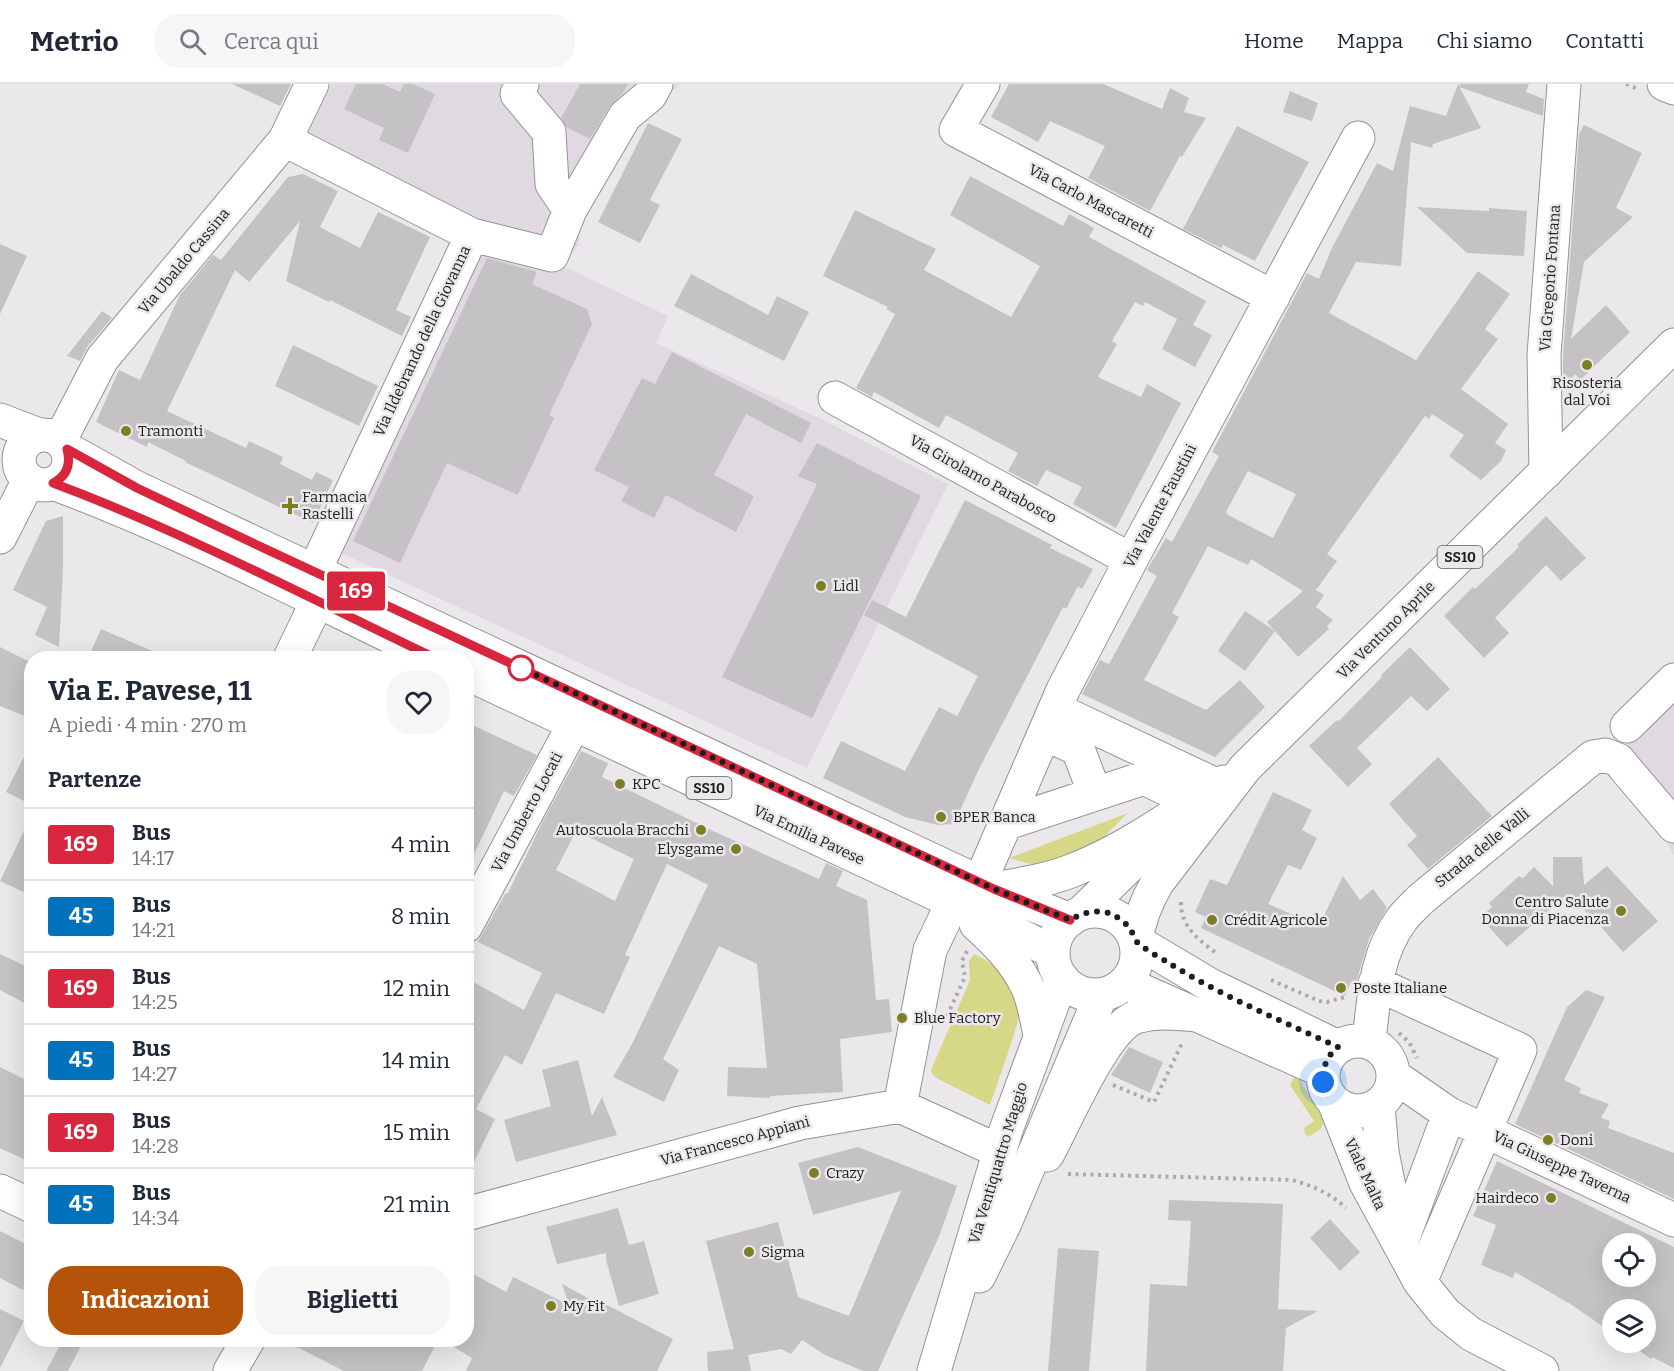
<!DOCTYPE html>
<html lang="it">
<meta charset="utf-8">
<style>
:root{--surface:#fff;--page:#f6f6f7;--text:#1f2937;--muted:#747a83;--line:#e0e1e3;--accent:#b45309}
body{margin:0;font-family:Bitter,serif;background:var(--page);color:var(--text);height:100vh;display:flex;flex-direction:column;font-size:22px;white-space:nowrap}
*{box-sizing:border-box;margin:0}
p{font-size:20px;color:var(--muted)}
.icon{flex:none;width:33px;height:33px;fill:none;stroke:currentColor;stroke-width:2;stroke-linecap:round;stroke-linejoin:round}
.map{position:relative;flex:1;overflow:hidden}
.details{position:absolute;left:24px;top:567px;width:450px;height:696px;display:flex;flex-direction:column;background:var(--surface);border-radius:24px;box-shadow:0 6px 24px #0002}
.details>*{flex:none}
.badge{padding:0 12px;border-radius:4px;font-size:21px;line-height:39px}
.fabs{position:absolute;left:1602px;top:1149px;display:grid;gap:12px}
.fabs a{display:grid;place-items:center;width:54px;height:54px;border-radius:50%;background:var(--surface);box-shadow:0 6px 24px #0002;font-size:30px}
.you{position:absolute;width:30px;height:30px;margin:-15px;border:4px solid #fff;border-radius:50%;background:#1a73e8;box-shadow:0 0 0 9px #1a73e833}
.map>.badge{position:absolute;translate:-50% -50%;box-shadow:0 0 0 3px #fff}
h2{padding:0 24px;font-size:22px;line-height:54px}
.round{display:grid;place-items:center;flex:none;width:63px;height:63px;border-radius:24px;background:var(--page)}
.overview{display:flex;align-items:center;justify-content:space-between;height:102px;padding:0 24px}
h1{font-size:28px;font-weight:700;line-height:45px}
.button{display:flex;gap:12px;margin-top:auto;padding:12px 24px}
.button a{flex:1;height:69px;border-radius:24px;background:var(--accent);color:#fff;font-size:24px;font-weight:700;line-height:69px;text-align:center}
.button a+a{background:var(--page);color:var(--text)}
ul{padding:0;list-style:none}
li{display:flex;align-items:center;gap:18px;height:72px;padding:0 24px;border-top:2px solid var(--line)}
li div{flex:1}
li b{display:block;font-size:22px}
li em{font-style:normal}
li .badge{min-width:66px;font-weight:700;text-align:center}
header{display:flex;align-items:center;gap:36px;box-sizing:border-box;height:84px;padding:0 30px;background:var(--surface);border-bottom:2px solid var(--line)}
header strong{font-size:28px}
nav{display:flex;gap:33px;margin-inline-start:auto;font-size:21px}
.search{width:420px;height:54px;background:var(--page);display:flex;align-items:center;gap:15px;box-sizing:border-box;padding:0 21px;border-radius:24px;color:var(--muted);font-size:22px}
.map>svg:first-child{display:block}
</style>
<header>
<strong>Metrio</strong>
<div class="search"><svg class="icon" aria-label="search" viewBox="0 0 24 24"><circle cx="10" cy="10" r="6"/><path d="M15 15l6 6"/></svg>Cerca qui</div>
<nav><a>Home</a><a>Mappa</a><a>Chi siamo</a><a>Contatti</a></nav>
</header>
<div class="map">
<svg width="1674" height="1287" viewBox="0 0 1674 1287">
<rect width="100%" height="100%" fill="#eae8eb"/>
<path fill="#e0d9e2" d="M331 0H679L677 4 635 32 579 138V160L563 182 668 232 656 259 821 335 948 400 807 684 341 469 486 146 307 49Z
M1674 613V772L1623 665Z"/>
<path fill="#d6d888" d="M1128 729 1084 773 1034 781 1009 774Z
M974 870C996 879 1016 900 1020 924 1022 933 995 1006 990 1021L938 995 932 990 931 986 970 896 969 877Z
M1294 993 1300 996 1324 1037 1321 1045 1308 1053 1305 1050 1304 1044 1314 1037 1290 1001Z"/>
<path fill="#c4c2c5" fill-rule="evenodd" d="M232 0H291L280 22Z
M356 0H383L400 8 404 0H413L435 10 408 69 379 56 384 44 344 25Z
M580 0H628L623 9 609 23 590 55 566 43 561 34Z
M1009 0H1103L1162 25 1170 4 1189 14 1184 28 1206 34 1182 73 1180 72 1150 127 1088 94 1105 62 1050 37 1038 58 991 33Z
M1458 0 1481 44 1433 60 1432 64 1411 58 1401 182 1356 178 1329 229 1416 276 1478 187 1510 210 1485 245 1498 255 1461 305 1508 340 1495 359 1506 366 1501 377 1481 396 1449 372 1464 351 1432 330 1429 335 1425 332 1327 470 1337 477 1316 506 1324 511 1316 523 1333 536 1327 542 1329 545 1298 573 1267 538 1303 507 1251 475 1248 481 1208 462 1172 529 1179 533 1144 596 1206 626 1240 596 1265 623 1215 673 1082 610 1100 576 1109 580 1157 492 1147 486 1166 454 1172 458 1219 372 1212 368 1307 189 1319 195 1331 166 1377 79 1393 87 1410 22 1446 32ZM1248 387 1296 410 1273 454 1228 431 1226 428Z
M1460 0H1529L1526 8 1544 15 1543 32 1459 3Z
M1290 7 1318 19 1312 37 1283 28Z
M648 39 682 55 650 116 660 121 640 159 598 138Z
M1584 41 1642 69 1616 124 1633 133 1584 178 1571 255 1606 221 1630 248 1580 296 1575 290 1570 296 1563 289V272L1579 50Z
M1237 42 1309 78 1255 177 1223 161 1221 164 1183 145Z
M303 90 338 107 320 143 360 164 378 128 430 153 396 226 411 233 402 252 330 216 329 218 286 197 300 137 249 198 235 186 167 327 246 364 249 357 283 373 280 380 312 396 316 388 333 396 313 439 185 378 186 377 148 358 147 363 96 338 119 286 140 296 180 211 213 171 221 176 288 93Z
M970 92 1063 142 1069 130 1094 144 1089 153 1206 217 1193 241 1212 251 1195 283 1162 265 1177 235 1145 218 1143 222 1135 218 1112 257 1117 260 1098 293 1141 313 1147 300 1181 319 1116 444 1073 420 1082 403 1046 386 1037 402 1008 387 1018 369 946 331 939 344 874 308 872 313 856 304 895 230 886 225 888 223 823 192 855 126 936 165 924 186 1011 233 1040 182 950 131Z
M1417 123 1489 127V124L1527 127 1524 172 1467 169Z
M0 160 27 172 0 230Z
M487 174 537 188 532 200 587 225 592 240 549 331 554 334 518 411 447 379 400 479 353 457Z
M691 190 768 231 777 212 809 228 784 277 674 222Z
M102 227 112 234 87 263 80 277 67 272Z
M293 261 378 302 359 342 275 302Z
M672 268 811 339 801 359 746 330 714 391 754 412 736 448 666 411 654 434 621 417 629 403 594 386 642 294 655 300Z
M817 359 921 412 812 634 722 593 817 400 798 392Z
M965 416 1052 461 1050 464 1093 485 1082 505 1078 502 1066 525 1063 523 978 687 954 740 938 741 905 733 823 694 841 657 905 687 939 623 957 632 978 592 864 531 872 516 906 533Z
M63 432V485L59 563 35 551 47 523 13 506 46 437Z
M1546 432 1586 474 1561 497 1546 481 1495 534 1509 549 1484 574 1444 532 1473 503 1475 505 1519 463 1517 461Z
M1245 527 1275 547 1245 587 1218 567Z
M101 545 169 574H88Z
M0 563 32 579V635L0 622Z
M1410 563 1450 605 1427 627 1411 612 1357 664 1372 680 1348 703 1309 662 1337 636 1339 637 1382 593 1381 591Z
M466 638 537 671 514 712 504 707 466 787Z
M32 657V721L6 708Z
M581 667 608 679 602 693 713 747 819 795 826 779 843 787 836 802 867 816 876 916 889 915 892 948 840 955 843 1008 770 1012V1014L727 1012 728 983 767 984 757 880 719 862 663 975 679 986 664 1018 613 993 632 960 708 801 667 780 625 871 630 873 604 930 556 909 522 981 505 971 476 1025 495 1035 466 1094V894L524 926 542 889 478 858 505 810 508 809 544 735ZM576 747 634 775 615 817 556 786Z
M1438 673 1492 732 1428 785 1407 761 1417 752 1389 720Z
M1273 708 1312 726 1302 746 1317 754 1301 786 1288 781 1268 820 1319 842 1343 792 1360 816 1373 805 1387 824 1369 855 1357 895 1355 899 1351 898 1345 912 1201 844 1206 833 1195 828 1210 795 1227 801Z
M32 730V812L0 797Z
M1553 773H1582L1584 801 1607 782 1658 837 1623 868 1588 828 1587 829 1567 810 1507 863 1480 833 1492 823 1489 819 1519 792 1523 794 1534 783 1553 802Z
M0 870 32 885V923L0 906Z
M1586 906 1605 913 1564 996 1581 1004 1579 1009 1609 1020 1601 1034 1610 1037 1608 1044 1674 1069V1115L1515 1040 1567 923Z
M1129 963 1163 978 1150 1009 1111 991Z
M578 976 592 1032 602 1013 617 1051 516 1078 504 1036 551 1022 542 986Z
M0 983 32 999V1079L0 1064Z
M858 1063 957 1102 940 1150 878 1287H863L825 1271 802 1256 791 1270 781 1265 748 1271 751 1287H708L707 1268 734 1265 706 1157 778 1138 798 1213 849 1232 901 1107 813 1131 798 1079Z
M1497 1077 1674 1163V1284L1652 1273 1651 1275 1627 1258H1646V1226H1612V1249L1572 1221 1515 1188 1513 1194 1481 1181 1496 1141 1473 1132ZM1612 1160H1646V1192H1612Z
M1169 1116 1283 1120 1278 1225 1318 1227 1286 1244 1283 1287H1146L1150 1200 1187 1202 1191 1137 1168 1136Z
M618 1124 629 1161 644 1157 659 1210 619 1222 606 1176V1169L557 1180 546 1143Z
M1330 1135 1360 1168 1340 1187 1310 1154Z
M0 1147 32 1163V1189L23 1206 0 1194Z
M1058 1164 1099 1167 1089 1287H1048Z
M466 1186 506 1208 513 1193 569 1221 562 1200 603 1222V1219L673 1255 657 1287H466L472 1274 442 1256H466Z
M0 1225 24 1237 0 1284Z
M63 1256H84L68 1287H46Z
M283 1256H438L422 1287H344Z"/>
<g fill="none" stroke-linecap="round" stroke-linejoin="round">
<g stroke="#949295" stroke-width="35">
<path id="minor" d="M983 0 956 46 1273 213
M1664 0 1674 4
M285 56 472 151 314 488
M570 126 625 32 650 11 656 0
M472 151 552 171 570 126 552 100 549 48 517 10 522 0
M835 314 1131 476
M60 356 102 275 285 56 312 0
M1546 388 1544 271 1564 0
M0 453 29 396
M290 574 317 518
M1055 625 1218 702
M1627 642 1674 596
M1045 650 1078 665 1095 710
M1007 739 1144 694 1194 718
M980 798 1063 606 1131 476 1358 54
M466 842 587 616
M1136 857 1210 901 1338 963
M1125 899 1323 987
M1375 899 1520 966 1420 1198
M1323 992a35 35 0 1 1 70 0a35 35 0 1 1-70 0Z
M1369 957C1374 915 1375 871 1402 835 1407 828 1415 821 1421 815L1593 673 1605 671 1618 676 1674 742
M1394 992 1449 1030 1674 1136
M1334 1018 1366 1099 1420 1198 1445 1229 1471 1250 1542 1287
M900 1022 930 866 953 818
M1378 1022 1382 1068 1395 1133
M1047 1071C1065 1039 1104 944 1136 933 1156 927 1175 929 1196 931
M0 1107 32 1122
M466 1130 800 1039 900 1022 999 1067
M1401 1159 1449 1030
M230 1287 248 1256"/>
</g>
<g stroke="#949295" stroke-width="35">
<path id="major" d="M0 336 39 351
M19 376a25 25 0 1 1 50 0a25 25 0 1 1-50 0Z
M67 365 137 404 994 805 1070 836
M53 399C185 448 309 514 435 574
M466 589 953 818 1053 868
M994 805C1022 800 1050 796 1076 785 1127 765 1178 728 1224 698
M1053 869a42 42 0 1 1 84 0a42 42 0 1 1-84 0Z
M1080 830 1157 755
M976 840C996 858 1014 876 1026 900 1034 915 1036 934 1040 950
M1136 857C1139 835 1146 818 1157 799L1245 684 1674 261
M979 1192 1005 1139 1101 911
M934 1287 1006 1046 1062 894"/>
</g>
<path stroke="#aba9ac" stroke-width="4" stroke-dasharray="3 4.5" stroke-linecap="butt" d="M1626 0 1638 5
M1181 818C1180 842 1200 858 1218 870
M1271 896 1319 917 1327 918 1345 913
M947 932 965 893 962 877 967 867
M1399 949 1409 958 1417 974
M1113 1001 1154 1018 1183 957
M1068 1090 1292 1096C1313 1102 1330 1109 1346 1124"/>
<use href="#minor" stroke="#fff" stroke-width="33"/>
<use href="#major" stroke="#fff" stroke-width="33"/>
</g>
<g fill="none" stroke-linecap="round" stroke-linejoin="round">
<g stroke="#fff" stroke-width="14">
<path id="line" d="M435 574C309 514 184 448 53 399 67 392 71 380 67 365L137 404 255 460 994 805 1070 836"/>
</g>
<use href="#line" stroke="#d7263d" stroke-width="9"/>
<path stroke="#1e1d1e" stroke-width="6" stroke-dasharray="0 10.8" d="M521 584 519 583 994 805 1070 836C1084 828 1099 824 1114 831 1120 835 1127 840 1131 846 1133 850 1134 855 1137 858 1147 867 1161 874 1172 881 1224 913 1282 937 1338 963 1326 973 1323 983 1323 998"/>
</g>
<g fill="#7e7e27" stroke="#eae8eb" stroke-width="2">
<circle cx="1587" cy="281" r="6"/>
<circle cx="126" cy="347" r="6"/>
<path d="M287 413h6v6h6v6h-6v6h-6v-6h-6v-6h6z"/>
<circle cx="821" cy="502" r="6"/>
<circle cx="620" cy="700" r="6"/>
<circle cx="941" cy="733" r="6"/>
<circle cx="701" cy="746" r="6"/>
<circle cx="736" cy="765" r="6"/>
<circle cx="1621" cy="827" r="6"/>
<circle cx="1212" cy="836" r="6"/>
<circle cx="1341" cy="904" r="6"/>
<circle cx="902" cy="934" r="6"/>
<circle cx="1548" cy="1056" r="6"/>
<circle cx="814" cy="1089" r="6"/>
<circle cx="1551" cy="1114" r="6"/>
<circle cx="749" cy="1168" r="6"/>
<circle cx="551" cy="1222" r="6"/>
</g>
<circle fill="#fff" stroke="#d7263d" stroke-width="3" cx="521" cy="584" r="12"/>
<g text-anchor="middle" stroke-width="5" stroke-linejoin="round" paint-order="stroke">
<g fill="#eae8eb" stroke="#5b5a5c" stroke-width="1.5">
<rect x="1437.5" y="462" width="45" height="22" rx="4.5"/>
<rect x="686.5" y="693" width="45" height="22" rx="4.5"/>
</g>
<g font-size="14" font-weight="bold" fill="#1e1d1e">
<text x="1460" y="478">SS10</text>
<text x="709" y="709">SS10</text>
</g>
<g font-size="15" fill="#1e1d1e" stroke="#eae8eb">
<text transform="translate(1091 117) rotate(28)" y="5">Via Carlo Mascaretti</text>
<text transform="translate(184 177) rotate(-50)" y="5">Via Ubaldo Cassina</text>
<text transform="translate(1550 194) rotate(-86)" y="5">Via Gregorio Fontana</text>
<text transform="translate(422 257) rotate(-65)" y="5">Via Ildebrando della Giovanna</text>
<text transform="translate(983 395) rotate(29)" y="5">Via Girolamo Parabosco</text>
<text transform="translate(1160 422) rotate(-62)" y="5">Via Valente Faustini</text>
<text transform="translate(1386 546) rotate(-45)" y="5">Via Ventuno Aprile</text>
<text transform="translate(527 728) rotate(-62)" y="5">Via Umberto Locati</text>
<text transform="translate(809 751) rotate(25)" y="5">Via Emilia Pavese</text>
<text transform="translate(1482 764) rotate(-39)" y="5">Strada delle Valli</text>
<text transform="translate(735 1057) rotate(-15)" y="5">Via Francesco Appiani</text>
<text transform="translate(998 1079) rotate(-73)" y="5">Via Ventiquattro Maggio</text>
<text transform="translate(1562 1083) rotate(25)" y="5">Via Giuseppe Taverna</text>
<text transform="translate(1365 1090) rotate(65)" y="5">Viale Malta</text>
</g>
<g font-size="15" fill="#1e1d1e" stroke="#eae8eb" text-anchor="start">
<text x="1587" y="304" text-anchor="middle">Risosteria<tspan x="1587" dy="17">dal Voi</tspan></text>
<text x="138" y="352">Tramonti</text>
<text x="302" y="418">Farmacia<tspan x="302" dy="17">Rastelli</tspan></text>
<text x="833" y="507">Lidl</text>
<text x="632" y="705">KPC</text>
<text x="953" y="738">BPER Banca</text>
<text x="689" y="751" text-anchor="end">Autoscuola Bracchi</text>
<text x="724" y="770" text-anchor="end">Elysgame</text>
<text x="1609" y="823" text-anchor="end">Centro Salute<tspan x="1609" dy="17">Donna di Piacenza</tspan></text>
<text x="1224" y="841">Crédit Agricole</text>
<text x="1353" y="909">Poste Italiane</text>
<text x="914" y="939">Blue Factory</text>
<text x="1560" y="1061">Doni</text>
<text x="826" y="1094">Crazy</text>
<text x="1539" y="1119" text-anchor="end">Hairdeco</text>
<text x="761" y="1173">Sigma</text>
<text x="563" y="1227">My Fit</text>
</g>
</g>
</svg>
<div class="fabs">
<a><svg class="icon" aria-label="locate" viewBox="0 0 24 24"><circle cx="12" cy="12" r="6"/><path d="M12 2v4M12 18v4M2 12h4M18 12h4"/></svg></a>
<a><svg class="icon" aria-label="layers" viewBox="0 0 24 24"><path d="M12 4l9 5-9 5-9-5zM3 14l9 5 9-5"/></svg></a>
</div>
<div class="you" style="left:1323px;top:998px"></div>
<b class="badge" style="left:356px;top:507px;background:#d7263d;color:#fff">169</b>
<section class="details">
<div class="overview"><div><h1>Via E. Pavese, 11</h1><p>A piedi · 4 min · 270 m</p></div><a class="round"><svg class="icon" aria-label="heart" viewBox="0 0 24 24"><path d="M12 20l-8-8c-3-5 5-10 8-4 3-6 11-1 8 4z"/></svg></a></div>
<h2>Partenze</h2>
<ul>
<li><span class="badge" style="background:#d7263d;color:#fff">169</span><div><b>Bus</b><p>14:17</p></div><em>4 min</em></li>
<li><span class="badge" style="background:#0072bc;color:#fff">45</span><div><b>Bus</b><p>14:21</p></div><em>8 min</em></li>
<li><span class="badge" style="background:#d7263d;color:#fff">169</span><div><b>Bus</b><p>14:25</p></div><em>12 min</em></li>
<li><span class="badge" style="background:#0072bc;color:#fff">45</span><div><b>Bus</b><p>14:27</p></div><em>14 min</em></li>
<li><span class="badge" style="background:#d7263d;color:#fff">169</span><div><b>Bus</b><p>14:28</p></div><em>15 min</em></li>
<li><span class="badge" style="background:#0072bc;color:#fff">45</span><div><b>Bus</b><p>14:34</p></div><em>21 min</em></li>
</ul>
<div class="button"><a>Indicazioni</a><a>Biglietti</a></div>
</section>
</div>
